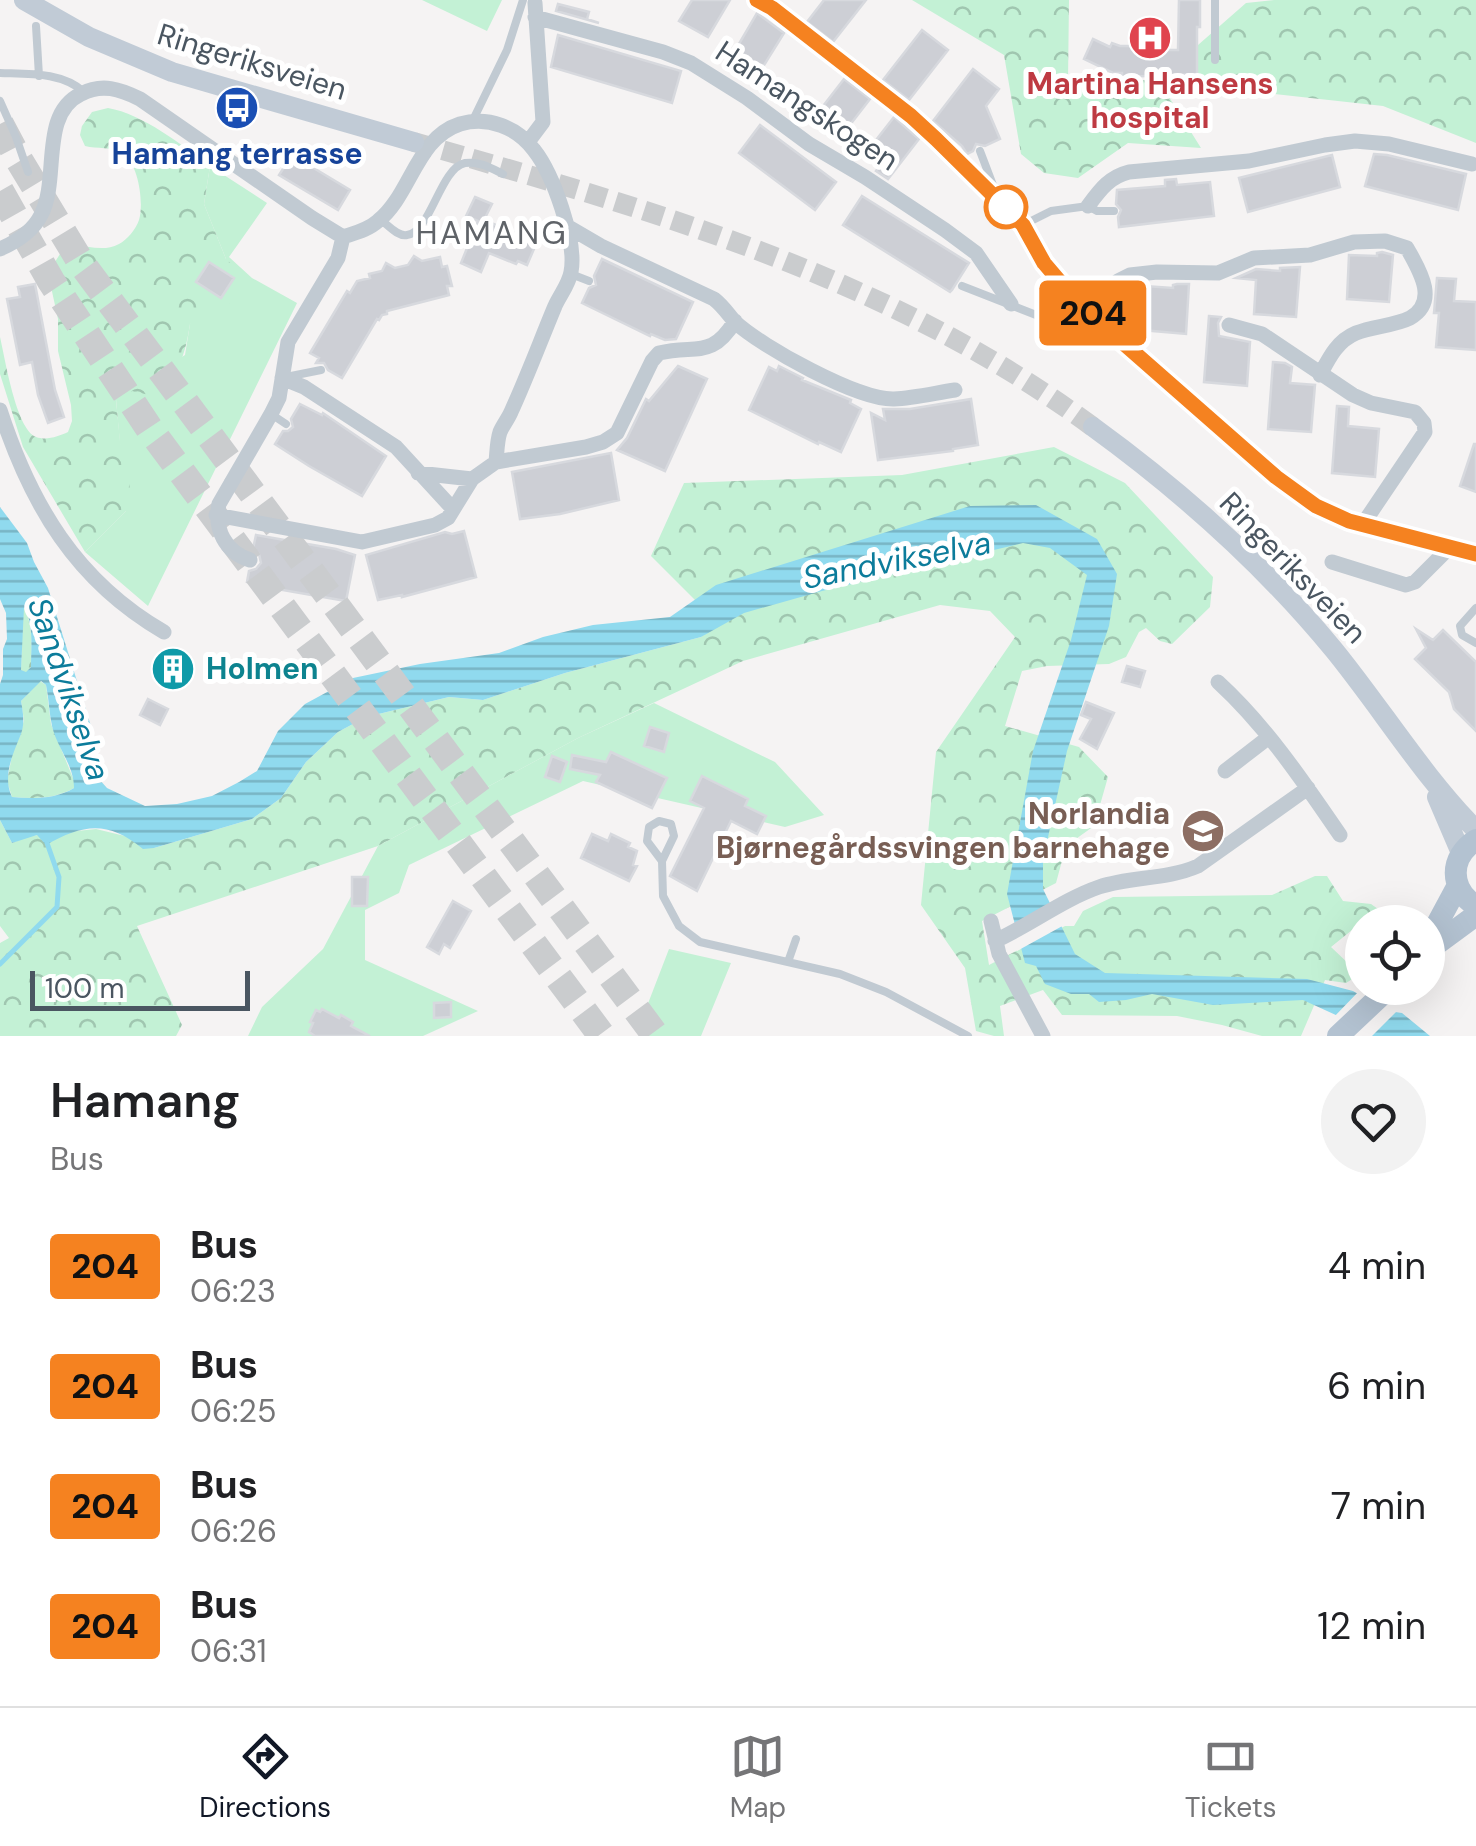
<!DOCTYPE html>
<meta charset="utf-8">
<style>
:root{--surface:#fff;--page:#f2f2f2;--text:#202124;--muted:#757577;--line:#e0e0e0;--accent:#111827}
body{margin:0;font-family:"DM Sans",sans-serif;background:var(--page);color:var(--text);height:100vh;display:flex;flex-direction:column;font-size:38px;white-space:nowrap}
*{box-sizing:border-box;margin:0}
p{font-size:32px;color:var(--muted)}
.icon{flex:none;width:55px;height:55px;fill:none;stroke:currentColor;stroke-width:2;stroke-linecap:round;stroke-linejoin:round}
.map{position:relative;height:1036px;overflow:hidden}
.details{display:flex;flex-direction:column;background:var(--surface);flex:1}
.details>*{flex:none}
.badge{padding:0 20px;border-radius:8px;font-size:35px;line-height:65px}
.controls{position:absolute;left:1345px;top:905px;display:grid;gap:20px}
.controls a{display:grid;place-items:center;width:100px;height:100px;border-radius:50%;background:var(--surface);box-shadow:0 10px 40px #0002;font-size:50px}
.scale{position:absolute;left:30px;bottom:25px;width:220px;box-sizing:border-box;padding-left:10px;border:5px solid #4a5661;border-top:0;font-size:28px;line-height:35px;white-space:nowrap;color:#4a5661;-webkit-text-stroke:8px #fff;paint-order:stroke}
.map>.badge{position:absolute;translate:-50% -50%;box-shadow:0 0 0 5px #fff}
.round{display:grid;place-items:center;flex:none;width:105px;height:105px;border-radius:52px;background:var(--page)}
.head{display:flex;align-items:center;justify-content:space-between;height:170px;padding:0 50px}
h1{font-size:48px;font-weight:600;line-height:75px}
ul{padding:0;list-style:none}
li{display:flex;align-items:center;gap:30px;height:120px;padding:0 50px}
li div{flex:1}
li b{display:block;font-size:38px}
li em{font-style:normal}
li .badge{min-width:110px;font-weight:700;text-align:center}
.tab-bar{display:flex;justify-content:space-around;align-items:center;height:140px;border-top:2px solid var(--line);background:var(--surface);font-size:28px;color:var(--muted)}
.tab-bar a{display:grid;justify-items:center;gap:5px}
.tab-bar .selected{color:var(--accent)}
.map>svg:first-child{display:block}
</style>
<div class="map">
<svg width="1476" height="1036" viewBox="0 0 1476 1036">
<defs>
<pattern id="forest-crowns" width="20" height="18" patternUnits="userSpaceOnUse" patternTransform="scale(2.5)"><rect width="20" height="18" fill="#c3f1d5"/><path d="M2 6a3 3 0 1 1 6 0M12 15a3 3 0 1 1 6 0" fill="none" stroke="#a0c6b0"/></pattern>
<pattern id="water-rules" width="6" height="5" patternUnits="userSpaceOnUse" patternTransform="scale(2.5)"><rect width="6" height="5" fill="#90daee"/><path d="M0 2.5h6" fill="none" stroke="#78b4c4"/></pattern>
</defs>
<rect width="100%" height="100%" fill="#f5f3f3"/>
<path fill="#c3f1d5" d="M422 0H502L487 31Z
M210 166 267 203 229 257 252 278 297 303 148 606 85 552 126 511 116 399 185 355 190 324 226 259 204 204Z
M654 703 775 762 824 815 785 827 583 781 409 865 399 893 365 910V960L478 1011 423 1036H248L262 1007 323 949 378 846 578 738Z
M669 949 731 963 701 1036H647L637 1032Z"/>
<path fill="url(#forest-crowns)" d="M912 0H1069L1068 81 1158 80 1246 3 1274 0H1476V143L1383 106 1159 81 1201 148 1128 143 1078 178 1044 173 1021 154 1004 55Z
M108 108C143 114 182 145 210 166L204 204 226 259 246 277 221 316 190 324C185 356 179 372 158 397L132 391 116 400 120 441 132 498 126 511 85 552 23 447 0 374V337C5 358 16 429 36 437 47 441 59 436 68 432L72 421 71 405 58 351V319L48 273 65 246C83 242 100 254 119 244 127 240 136 229 139 220 144 204 139 164 123 154 112 146 97 149 85 146L80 135 82 126 92 112Z
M1054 447 1125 483 1213 577 1210 607 1172 644 1160 641 1146 628 1139 632 1126 657 1109 664 1047 666 1022 671 1005 726 1079 747 1108 777 1094 826 1066 846 1056 883 982 921 989 965 1065 926H1074L1083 911 1113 897 1272 895 1315 876H1327L1343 901 1371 904 1378 909 1331 947 1350 965 1354 978 1346 983 1325 980 1301 1036H1262L1222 1025 1177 1016 1062 1015 1043 990 1000 1006 1004 1036H994L976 1031 965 968 921 905 936 752 1015 637 990 611 940 605 743 661 578 738 378 846 137 926 182 1025 176 1036H0V943L9 938 0 926V820L12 843 29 836 96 829 129 837 143 848H154L252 819 281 798 306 762 338 732 366 717 449 697 483 700 565 673 701 637 719 624 651 556 684 483 902 475Z
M23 605C33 622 32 648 31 667L26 673 21 670Z
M40 681 46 685 51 724 75 783 74 788C55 799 33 799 12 797L7 781 14 746 20 736 24 720 21 701Z"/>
<path fill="url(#water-rules)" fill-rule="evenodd" d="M1036 505 1097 539 1117 574 1109 626 1067 751 1043 860V889L1075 954 1105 973 1307 979 1353 991 1388 1011 1402 1013 1430 1036H1358L1338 1016 1303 1000 1213 1005 1152 994 1126 1000 1099 1002 1089 994H1071L1045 984 1036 966 1025 963 1007 894 1033 751 1071 640 1087 575 1050 548 1023 543 822 591 744 613 701 637 565 673 483 700 449 697 366 717 338 732 306 762 281 798 252 819 154 848 143 849C108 820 83 824 46 845L37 835 12 843 0 820V684L3 675V649L7 639 6 613 0 599V507L27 543 34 562 48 588 95 739 99 779 107 788 145 806 177 804 212 796 239 782 257 771 278 731 305 704 353 678 420 664 499 653 543 637 593 625 670 617 716 585 970 506ZM24 607C34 623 31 649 31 667L26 672 21 670ZM41 681 46 685C49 699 49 713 52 726 57 748 74 765 74 788 56 799 33 799 12 797 2 776 13 754 21 734 25 723 23 712 21 701Z"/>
<path fill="#f5f3f3" d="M1055 902 1066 924 1017 951 1011 927Z
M1361 989 1390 1006 1400 1008 1372 1036H1351L1332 1019Z"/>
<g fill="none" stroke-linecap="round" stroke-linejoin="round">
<path stroke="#90daee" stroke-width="5" d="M0 964 57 907 59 877 47 843"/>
</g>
<path fill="#cdcfd5" stroke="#d7d9de" stroke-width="2.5" d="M692 0H730L708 37 679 21Z
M824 0H866L833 42 807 22Z
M1179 0H1200V27H1197V74L1122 77V73H1113L1084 59 1093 39 1110 47 1112 43 1120 46H1142V50H1178Z
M558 4 589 12 587 19 599 23 556 11Z
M757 13 784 33 761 70 733 54Z
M922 30 948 50 909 100 883 80Z
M558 35 681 71 672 103 551 67Z
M973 69 999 89 986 106 1000 139 985 146 976 144 973 151 967 154 962 146 933 121Z
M844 79 870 99 846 130 820 110Z
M894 117 919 139 888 179 876 171 884 160 869 149Z
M760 125 836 182 815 210 739 153Z
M1374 154 1387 155 1466 174 1458 210 1365 186Z
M292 155 350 190 338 210 279 175Z
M1332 155 1340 187 1248 212 1239 178Z
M1176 179 1177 185 1210 182 1214 216 1119 227 1118 217 1121 210 1116 204 1117 190 1165 186V180Z
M862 196 969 263 952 290 950 292 843 225Z
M475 197 492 204 484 220 537 242 527 265 518 261 516 264 489 253 481 272 461 263 478 221 466 216Z
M1382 252 1393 255 1389 302 1347 299 1349 255 1377 256V253Z
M414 256 422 261 440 257 442 267 447 266 452 286H447L449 295 387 311V314L382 315 379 320 377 319 342 378 328 370 324 363H316L319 358 310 353 347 291 350 293 357 281 370 278 369 274 382 271 386 263 395 268 408 265Z
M602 259 693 302 676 339 665 340 651 334 650 336 582 303 589 288 596 285 594 276Z
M209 262 234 278 221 298 196 282Z
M1300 267 1296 317 1254 314 1256 280 1236 278 1256 269 1280 271V268Z
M1437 278 1456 279 1454 301 1476 302V350L1436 347 1439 313H1434Z
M35 284 55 390 64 417 48 423 38 395 32 362 20 365 7 299 20 297 18 287Z
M1177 284H1189L1186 334 1142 330 1145 286 1173 288V285Z
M1209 316 1221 317 1218 323 1219 336 1250 342 1247 386 1204 382Z
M1273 362 1285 363 1292 367 1290 383 1315 385 1311 432 1268 429Z
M678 366 707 379 665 471 617 450 627 438 646 399 649 401Z
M779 366 803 378 802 380 851 400 850 403 861 409 841 452 819 442 818 444 749 410 769 367 777 371Z
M971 399 978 445 953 449V451L878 460 871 413 885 420 883 409H910Z
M300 404 322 415 323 413 386 456 362 496 309 466 275 444 283 431H288L293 427 291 419Z
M1337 406 1349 407 1348 426 1379 429 1375 477 1332 473Z
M1474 444H1476V492L1460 486Z
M611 453 619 500 560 514 520 519 512 472Z
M464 531 476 577 402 597V595L378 600 366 555 445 532 452 534Z
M256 535 336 549 355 555 346 601 271 588V586L247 582 249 571 256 569 261 563 259 554 253 549Z
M1416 629 1433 640 1443 630 1476 662V731L1454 709 1449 692 1415 659 1426 648Z
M163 653 191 667 183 684 155 671Z
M1127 666 1145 671 1140 687 1122 682Z
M148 699 168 709 160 725 140 715Z
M1086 702 1114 713 1097 749 1080 739 1091 719 1081 715Z
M650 727 669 733 664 752 644 746Z
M611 752 667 778 652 808 596 782 600 775 570 769 572 755 606 762Z
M552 756 567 762 560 782 545 777Z
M702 776 748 799 745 806 766 816 757 834 731 821 697 891 670 876 704 808 690 801Z
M592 834 608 841 611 834 630 843 628 847 637 851 633 865 637 866 629 881 581 858Z
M352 877H368L367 906H352Z
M453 901 471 911 450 948 444 944 439 954 427 947Z
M451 1002V1017L434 1018V1003Z
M322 1009 339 1018 341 1015 353 1022 351 1026 370 1036H315L309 1032 313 1023 310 1022 316 1010 320 1012Z"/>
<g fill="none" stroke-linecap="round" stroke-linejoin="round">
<path stroke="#caccce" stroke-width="20" stroke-dasharray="20 10" stroke-linecap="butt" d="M414 142C652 210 890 277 1093 427"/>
<path stroke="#caccce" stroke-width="28" stroke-dasharray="28 14" stroke-linecap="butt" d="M0 124 19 160 82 264 656 1036
M0 191 51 281 151 431 602 1036"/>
<path stroke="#c1cad2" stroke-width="8" d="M1215 0V60
M36 26 39 76
M0 73C29 74 62 72 84 92
M0 101 16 137 28 172
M472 122 507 50 523 0
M980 151 996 193
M381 220C388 225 398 237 407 235 431 232 440 168 465 163 479 161 491 168 503 174
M1023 225 1051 211 1088 206 1097 211H1114
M571 274 589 281
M962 286 1100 340 1116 341
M286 377 321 370
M271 414 286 424
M1476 608 1460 626 1462 635 1476 643
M662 861 647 841 649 827 659 821 671 824 674 836 662 861 663 896 679 926 700 942 840 974 886 992 968 1036
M788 962 796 939"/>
<path stroke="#c1cad2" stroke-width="15" d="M757 0 772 9 911 116 936 139 1023 225 1044 263 1067 289 1121 341 1276 477 1316 506 1349 521 1476 554
M535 17 663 52 691 63 747 98 809 144 865 177 945 230 976 253 1011 304
M528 142 543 122 535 3
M1088 206C1100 190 1109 177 1129 172L1249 161 1325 145 1355 141 1389 144 1472 164
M565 225 601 246 714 299C723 306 728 314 735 322 762 347 858 400 894 399 914 398 935 393 955 390
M0 249C16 242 33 231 41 215 60 179 39 114 81 94 102 83 120 89 140 99L312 218 343 237C355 233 368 230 378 221 411 195 416 138 460 124 488 116 517 127 534 150 553 174 577 241 571 272 569 284 560 295 555 306 540 342 527 377 511 412 508 419 503 425 500 432 497 441 497 452 496 462L472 479 448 518 435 525 362 542 216 515
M1090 310 1118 281 1130 275 1157 272 1218 273 1254 258 1310 255 1354 242 1385 241 1407 248C1418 268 1440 301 1410 318 1394 326 1373 326 1356 333 1337 341 1329 358 1320 375
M1229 325 1262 334 1353 395 1371 403 1415 412 1424 423 1425 432 1363 524
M282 378 304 387 396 447 453 509
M0 410C31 505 76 581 164 632
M496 462 586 447 603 442 617 433 652 361 659 353C696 344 711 360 735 321
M418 473 472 479
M250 560C225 552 214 529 219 504L271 414 279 398 288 342 338 258 343 237
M1332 562 1406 585 1415 582 1450 547
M1218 682C1266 726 1303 781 1340 835
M1225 771 1269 737
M991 921 999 954 1043 1036
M995 941C1030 925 1064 899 1099 887 1131 876 1166 880 1198 866L1308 788"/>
<path stroke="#c1cbd6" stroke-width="20" d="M24 0 89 37 172 72 414 142
M1093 427C1181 491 1265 566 1334 650 1382 709 1422 775 1476 830
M1437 797 1461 853"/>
<path stroke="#b3c2d1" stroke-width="22" d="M1476 840C1449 857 1449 889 1476 906
M1428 941 1457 887
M1430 949 1476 915
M1338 1036 1389 988"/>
</g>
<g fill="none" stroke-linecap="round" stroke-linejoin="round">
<g stroke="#fff" stroke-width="22">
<path id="line" d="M757 0 772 8 911 116 936 139 1023 225 1044 263 1067 290 1121 341 1276 477 1316 506 1349 521 1476 554"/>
</g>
<use href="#line" stroke="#f58220" stroke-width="15"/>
</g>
<defs>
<g id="hospital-disc" transform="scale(2.25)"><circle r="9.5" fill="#e0444e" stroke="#fff"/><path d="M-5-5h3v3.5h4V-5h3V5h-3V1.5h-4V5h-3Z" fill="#fff"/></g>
<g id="bus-disc" transform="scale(2.25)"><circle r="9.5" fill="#1a4fb4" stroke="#fff"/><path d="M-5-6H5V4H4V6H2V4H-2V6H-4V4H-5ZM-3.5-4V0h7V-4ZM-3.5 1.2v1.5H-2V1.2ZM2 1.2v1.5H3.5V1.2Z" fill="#fff"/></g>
<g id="building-disc" transform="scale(2.25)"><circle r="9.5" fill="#0f9aa8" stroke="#fff"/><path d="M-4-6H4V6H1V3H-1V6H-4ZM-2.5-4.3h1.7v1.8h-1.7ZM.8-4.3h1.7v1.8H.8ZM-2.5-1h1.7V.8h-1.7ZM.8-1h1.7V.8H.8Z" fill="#fff"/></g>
<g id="school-disc" transform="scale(2.25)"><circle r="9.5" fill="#8d6e63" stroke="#fff"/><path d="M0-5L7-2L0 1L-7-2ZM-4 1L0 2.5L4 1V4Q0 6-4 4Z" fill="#fff"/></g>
</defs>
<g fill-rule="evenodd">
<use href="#hospital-disc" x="1150" y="38"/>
<use href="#bus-disc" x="237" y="108"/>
<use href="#building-disc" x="173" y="669"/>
<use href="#school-disc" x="1203" y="831"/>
</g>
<circle fill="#fff" stroke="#f58220" stroke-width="5" cx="1006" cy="207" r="20"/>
<g text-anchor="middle" stroke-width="10" stroke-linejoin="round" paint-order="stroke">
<g font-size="30" fill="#4a5661" stroke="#fff">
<text transform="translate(252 62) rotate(17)" y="10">Ringeriksveien</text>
<text transform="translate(807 106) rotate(33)" y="10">Hamangskogen</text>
<text transform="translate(1293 568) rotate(46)" y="10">Ringeriksveien</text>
</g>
<g font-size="30" font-weight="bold" fill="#be3a42" stroke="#fff">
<text x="1150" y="94">Martina Hansens<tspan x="1150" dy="34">hospital</tspan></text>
</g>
<g font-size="30" font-weight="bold" fill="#164399" stroke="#fff">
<text x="237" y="164">Hamang terrasse</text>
</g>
<g font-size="30" font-weight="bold" fill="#0d838f" stroke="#fff" text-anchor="start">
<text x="206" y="679">Holmen</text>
</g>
<g font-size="30" font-weight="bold" fill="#785e54" stroke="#fff" text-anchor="end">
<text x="1170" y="824">Norlandia<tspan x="1170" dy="34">Bjørnegårdssvingen barnehage</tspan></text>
</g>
<g font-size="32" letter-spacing="2.5" fill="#5f6368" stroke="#fff">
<text x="492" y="244">HAMANG</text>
</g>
<g font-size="32" font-style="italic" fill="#0c7c9b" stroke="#fff">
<text transform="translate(897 560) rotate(-11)" y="11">Sandvikselva</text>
<text transform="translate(69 689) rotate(71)" y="11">Sandvikselva</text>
</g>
</g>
</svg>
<div class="controls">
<a><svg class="icon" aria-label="locate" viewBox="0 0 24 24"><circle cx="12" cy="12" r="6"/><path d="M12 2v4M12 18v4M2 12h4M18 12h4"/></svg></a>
</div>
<div class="scale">100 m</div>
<b class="badge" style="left:1093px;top:313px;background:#f58220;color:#111">204</b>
</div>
<section class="details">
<div class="head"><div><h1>Hamang</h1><p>Bus</p></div><a class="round"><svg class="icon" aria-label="heart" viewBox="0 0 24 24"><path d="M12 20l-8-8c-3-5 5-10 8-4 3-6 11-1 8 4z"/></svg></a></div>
<ul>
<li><span class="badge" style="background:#f58220;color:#111">204</span><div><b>Bus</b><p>06:23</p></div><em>4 min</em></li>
<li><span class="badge" style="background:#f58220;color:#111">204</span><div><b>Bus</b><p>06:25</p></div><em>6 min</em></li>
<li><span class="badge" style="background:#f58220;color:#111">204</span><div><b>Bus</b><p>06:26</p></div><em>7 min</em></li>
<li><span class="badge" style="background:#f58220;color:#111">204</span><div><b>Bus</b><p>06:31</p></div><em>12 min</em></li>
</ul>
</section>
<nav class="tab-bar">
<a class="selected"><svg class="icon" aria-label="directions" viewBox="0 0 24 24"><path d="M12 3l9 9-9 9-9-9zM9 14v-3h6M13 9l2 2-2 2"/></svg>Directions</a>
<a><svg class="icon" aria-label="map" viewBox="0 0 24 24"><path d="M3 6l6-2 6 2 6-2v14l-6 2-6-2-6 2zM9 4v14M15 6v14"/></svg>Map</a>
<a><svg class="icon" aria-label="tickets" viewBox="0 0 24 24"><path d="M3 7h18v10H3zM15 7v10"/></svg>Tickets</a>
</nav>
